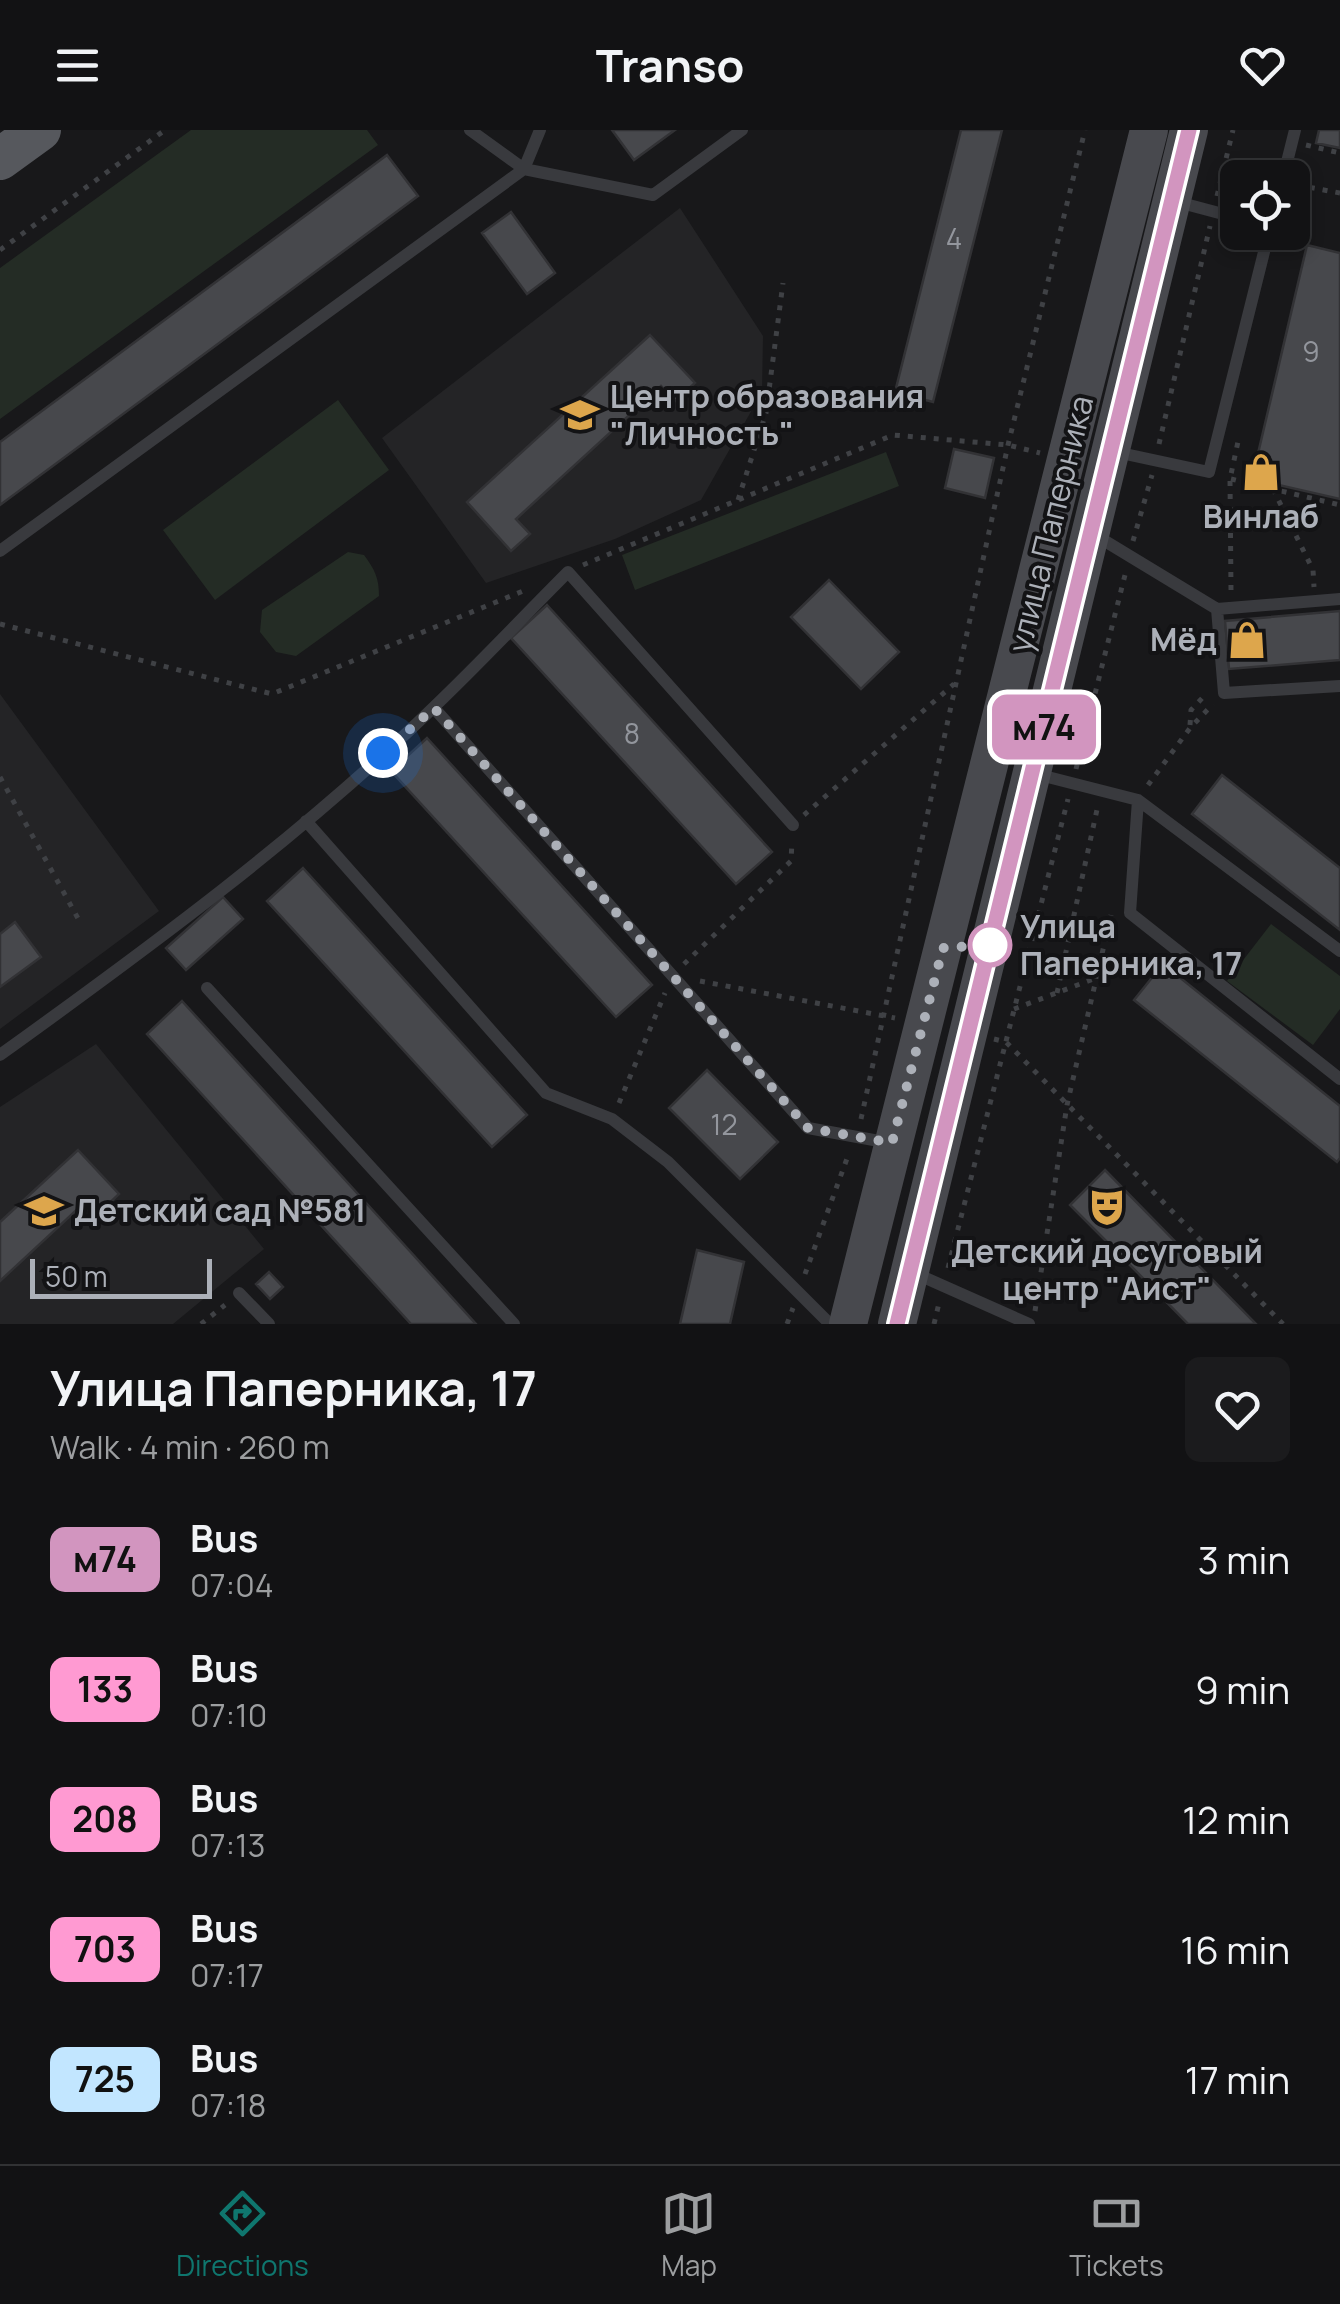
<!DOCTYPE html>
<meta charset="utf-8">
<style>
:root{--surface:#121214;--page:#1b1b1d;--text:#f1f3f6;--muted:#9c9ea0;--line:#313234;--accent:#0f766e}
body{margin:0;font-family:Manrope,sans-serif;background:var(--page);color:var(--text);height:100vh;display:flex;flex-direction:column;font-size:38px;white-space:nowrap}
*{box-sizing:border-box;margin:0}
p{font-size:32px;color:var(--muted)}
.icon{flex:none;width:55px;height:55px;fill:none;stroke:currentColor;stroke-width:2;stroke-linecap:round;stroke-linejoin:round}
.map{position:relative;height:1194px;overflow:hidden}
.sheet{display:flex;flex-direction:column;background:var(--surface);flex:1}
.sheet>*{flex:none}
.badge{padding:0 20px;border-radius:15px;font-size:35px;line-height:65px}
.tools{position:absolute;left:1220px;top:30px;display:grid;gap:20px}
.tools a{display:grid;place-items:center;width:90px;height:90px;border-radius:15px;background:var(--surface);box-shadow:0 5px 15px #0003,0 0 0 2px var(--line);font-size:50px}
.scale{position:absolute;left:30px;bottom:25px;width:182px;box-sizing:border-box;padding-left:10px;border:5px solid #acb0b8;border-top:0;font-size:28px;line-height:35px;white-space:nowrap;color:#acb0b8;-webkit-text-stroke:8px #131315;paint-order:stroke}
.you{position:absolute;width:50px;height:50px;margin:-25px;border:8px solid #fff;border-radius:50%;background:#1a73e8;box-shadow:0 0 0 15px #1a73e833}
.map>.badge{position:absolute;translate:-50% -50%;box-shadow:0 0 0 5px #fff}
.round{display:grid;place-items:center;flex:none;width:105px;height:105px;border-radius:15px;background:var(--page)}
.overview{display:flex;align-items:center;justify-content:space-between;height:170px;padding:0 50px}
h1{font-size:48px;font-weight:700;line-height:75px}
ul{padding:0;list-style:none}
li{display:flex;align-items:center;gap:30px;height:130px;padding:0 50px}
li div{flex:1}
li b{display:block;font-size:38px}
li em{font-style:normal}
li .badge{min-width:110px;font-weight:700;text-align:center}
header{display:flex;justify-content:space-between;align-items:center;height:130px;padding:0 50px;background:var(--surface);font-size:45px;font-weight:700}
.dock{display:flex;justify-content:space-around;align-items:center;height:140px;border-top:2px solid var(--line);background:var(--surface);font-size:28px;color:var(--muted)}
.dock a{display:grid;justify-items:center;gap:5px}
.dock .active{color:var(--accent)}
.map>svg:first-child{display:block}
</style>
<header><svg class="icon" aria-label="menu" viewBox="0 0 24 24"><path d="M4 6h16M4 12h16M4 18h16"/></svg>Transo<svg class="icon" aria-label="heart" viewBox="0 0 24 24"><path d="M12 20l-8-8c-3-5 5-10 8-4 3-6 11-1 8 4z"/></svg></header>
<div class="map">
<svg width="1340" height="1194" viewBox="0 0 1340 1194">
<rect width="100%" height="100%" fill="#18181a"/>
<path fill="#242426" d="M680 78 763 206 762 262 701 370 615 409 486 453 382 308Z
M0 564 159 781 0 899Z
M96 914 264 1119 173 1194H0V977Z"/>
<path fill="#242c25" d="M191 0H367L378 15 0 289V138Z
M338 270 389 340 215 470 163 400Z
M886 322 899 356 635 460 622 425Z
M348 422 364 425C375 440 379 448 379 466L296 526 276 522 260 502 262 480Z
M1271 794 1340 846V879L1313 915 1227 851Z"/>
<path fill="#47484c" stroke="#323235" stroke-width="2.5" d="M612 0H675L634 30Z
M961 0H1002L933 272 895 262Z
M1319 0H1340V18L1316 13Z
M387 25 418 66 0 375V312Z
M511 82 555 143 527 164 482 103Z
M1307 115 1340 123V369L1252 349Z
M650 205 695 253 675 271 661 256 516 389 530 404 511 421 467 372Z
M954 319 994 328 985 368 945 358Z
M829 450 899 522 861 559 791 487Z
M547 475 772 722 736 754 511 508Z
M1340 481V530L1229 539 1225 491Z
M427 608 652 855 616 887 391 641Z
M1222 645 1340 738V800L1192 684Z
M303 738 527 985 492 1017 267 771Z
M223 767 243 789 186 840 166 818Z
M15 792 41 827 0 857V804Z
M1163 834 1340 976V1028L1337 1032 1134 870Z
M182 871 378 1086 476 1194H411L147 904Z
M707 940 778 1012 740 1049 669 978Z
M78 1020 119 1064 95 1087 83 1074 0 1151V1092Z
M1105 1040 1256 1194H1188L1126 1131 1070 1075Z
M697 1120 744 1132 730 1194H680Z
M269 1142 283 1157 270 1169 256 1154Z"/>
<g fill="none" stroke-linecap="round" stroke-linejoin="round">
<path stroke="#3f4145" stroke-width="5" stroke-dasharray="5 8" stroke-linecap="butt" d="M1306 15 1340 23
M1297 55 1340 63
M1217 66 1233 0
M0 120 165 0
M1159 314 1210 96
M1231 349 1340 375
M1273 359 1313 440 1314 457
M738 370 766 283 783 153
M1133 411 1152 345
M583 435 893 305 1008 315 1040 323
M1231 460 1230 349 1239 307
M0 494 272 564 523 461
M1190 595 1191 580 1207 563
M1076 639 1126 441
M0 647 80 792
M1148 655 1190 598 1213 574
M804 685 954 554
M684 834 791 731 792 711
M700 851 895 888
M1057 863 1098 675
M1014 879 1096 848
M994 909 1006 912 1283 1194
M619 973 665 863
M861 989 1008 315 1085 0
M948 1138 1068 669
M805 1144 849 1023
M1035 1181 1067 975 1111 785
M201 1194 225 1175
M787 1194 793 1178
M934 1194 939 1173"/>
<path stroke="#393a3e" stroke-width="12" d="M470 0 524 39 653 65 742 0
M1283 48 1295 0
M1174 71 1238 88
M1116 322 1209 342 1269 102
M1095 405 1217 479
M0 421 524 39 540 0
M1340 469 1217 479 1224 563 1340 556
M434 578 808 998 890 1013
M1036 644 1138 670 1340 821
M1138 670 1130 783 1340 949
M306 691 546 963 612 989 668 1032 826 1190
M207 858 514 1194
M0 925C150 817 301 706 434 577 480 533 523 487 568 442L793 695
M912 1142 1029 1194
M239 1163 269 1194"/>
<path stroke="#48494e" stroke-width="38" d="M848 1194 1149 0
M897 1194 1189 0"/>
<path stroke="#56585d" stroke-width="42" d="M0 29 40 0"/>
</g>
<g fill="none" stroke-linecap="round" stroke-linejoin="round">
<g stroke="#fff" stroke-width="22">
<path id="line" d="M897 1194 1189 0"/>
</g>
<use href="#line" stroke="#d295bf" stroke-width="15"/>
<path stroke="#acb0b8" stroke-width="10" stroke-dasharray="0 18" d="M383 623 434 578 808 998 892 1013 943 818 990 815"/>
</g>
<defs>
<g id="school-bare" transform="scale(3)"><path d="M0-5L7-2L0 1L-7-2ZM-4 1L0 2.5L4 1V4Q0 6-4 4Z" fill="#dda64c" stroke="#131315" stroke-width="2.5" paint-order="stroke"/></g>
<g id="shop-bare" transform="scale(3)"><path d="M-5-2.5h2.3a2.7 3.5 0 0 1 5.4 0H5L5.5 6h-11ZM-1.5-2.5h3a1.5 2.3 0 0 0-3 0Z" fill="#dda64c" stroke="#131315" stroke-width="2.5" paint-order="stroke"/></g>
<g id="theatre-bare" transform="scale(3)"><path d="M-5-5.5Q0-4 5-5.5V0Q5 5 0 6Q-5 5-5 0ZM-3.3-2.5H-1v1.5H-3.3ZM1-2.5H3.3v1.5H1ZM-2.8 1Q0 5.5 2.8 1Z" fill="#dda64c" stroke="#131315" stroke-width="2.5" paint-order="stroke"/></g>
</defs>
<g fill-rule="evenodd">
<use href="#school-bare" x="580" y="285"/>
<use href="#shop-bare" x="1261" y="342"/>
<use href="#shop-bare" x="1247" y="510"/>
<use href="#theatre-bare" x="1107" y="1077"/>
<use href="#school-bare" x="44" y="1081"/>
</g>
<circle fill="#fff" stroke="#d295bf" stroke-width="5" cx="990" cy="815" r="20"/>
<g text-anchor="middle" stroke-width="8" stroke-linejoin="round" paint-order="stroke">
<g font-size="28" fill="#93969d">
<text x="954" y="119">4</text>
<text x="1311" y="232">9</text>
<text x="632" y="614">8</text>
<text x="724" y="1005">12</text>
</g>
<g font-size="32" font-weight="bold" fill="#acb0b8" stroke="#131315" text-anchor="start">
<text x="610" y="278">Центр образования<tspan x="610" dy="37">"Личность"</tspan></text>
<text x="1261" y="398" text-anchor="middle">Винлаб</text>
<text x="1217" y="521" text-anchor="end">Мёд</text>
<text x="74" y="1092">Детский сад №581</text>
<text x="1107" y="1133" text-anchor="middle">Детский досуговый<tspan x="1107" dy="37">центр "Аист"</tspan></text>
</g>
<g font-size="32" fill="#acb0b8" stroke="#131315">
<text transform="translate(1051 394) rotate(-76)" y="11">улица Паперника</text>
</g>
<g font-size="32" font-weight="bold" fill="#acb0b8" stroke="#131315" text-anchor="start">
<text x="1020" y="808">Улица<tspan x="1020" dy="37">Паперника, 17</tspan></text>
</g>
</g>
</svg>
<div class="tools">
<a><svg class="icon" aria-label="locate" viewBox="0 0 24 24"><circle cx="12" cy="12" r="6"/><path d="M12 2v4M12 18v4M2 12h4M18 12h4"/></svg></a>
</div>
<div class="scale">50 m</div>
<div class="you" style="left:383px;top:623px"></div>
<b class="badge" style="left:1044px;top:597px;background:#d295bf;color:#111">м74</b>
</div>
<section class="sheet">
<div class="overview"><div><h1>Улица Паперника, 17</h1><p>Walk · 4 min · 260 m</p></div><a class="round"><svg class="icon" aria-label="heart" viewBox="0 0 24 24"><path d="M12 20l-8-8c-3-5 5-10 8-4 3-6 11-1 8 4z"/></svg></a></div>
<ul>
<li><span class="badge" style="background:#d295bf;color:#111">м74</span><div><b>Bus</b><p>07:04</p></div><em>3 min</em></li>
<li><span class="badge" style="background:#ff9ad2;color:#111">133</span><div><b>Bus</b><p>07:10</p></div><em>9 min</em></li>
<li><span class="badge" style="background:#ff9ad2;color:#111">208</span><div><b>Bus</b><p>07:13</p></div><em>12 min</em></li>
<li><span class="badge" style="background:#ff9ad2;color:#111">703</span><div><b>Bus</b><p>07:17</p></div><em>16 min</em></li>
<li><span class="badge" style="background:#c2e6ff;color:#111">725</span><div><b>Bus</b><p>07:18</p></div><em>17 min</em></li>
</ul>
</section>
<nav class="dock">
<a class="active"><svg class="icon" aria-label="directions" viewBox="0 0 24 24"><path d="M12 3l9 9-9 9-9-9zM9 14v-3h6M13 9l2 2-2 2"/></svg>Directions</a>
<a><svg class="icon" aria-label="map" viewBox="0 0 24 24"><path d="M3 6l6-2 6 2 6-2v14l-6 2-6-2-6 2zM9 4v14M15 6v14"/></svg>Map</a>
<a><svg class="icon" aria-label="tickets" viewBox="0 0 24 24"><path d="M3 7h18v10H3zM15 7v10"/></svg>Tickets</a>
</nav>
